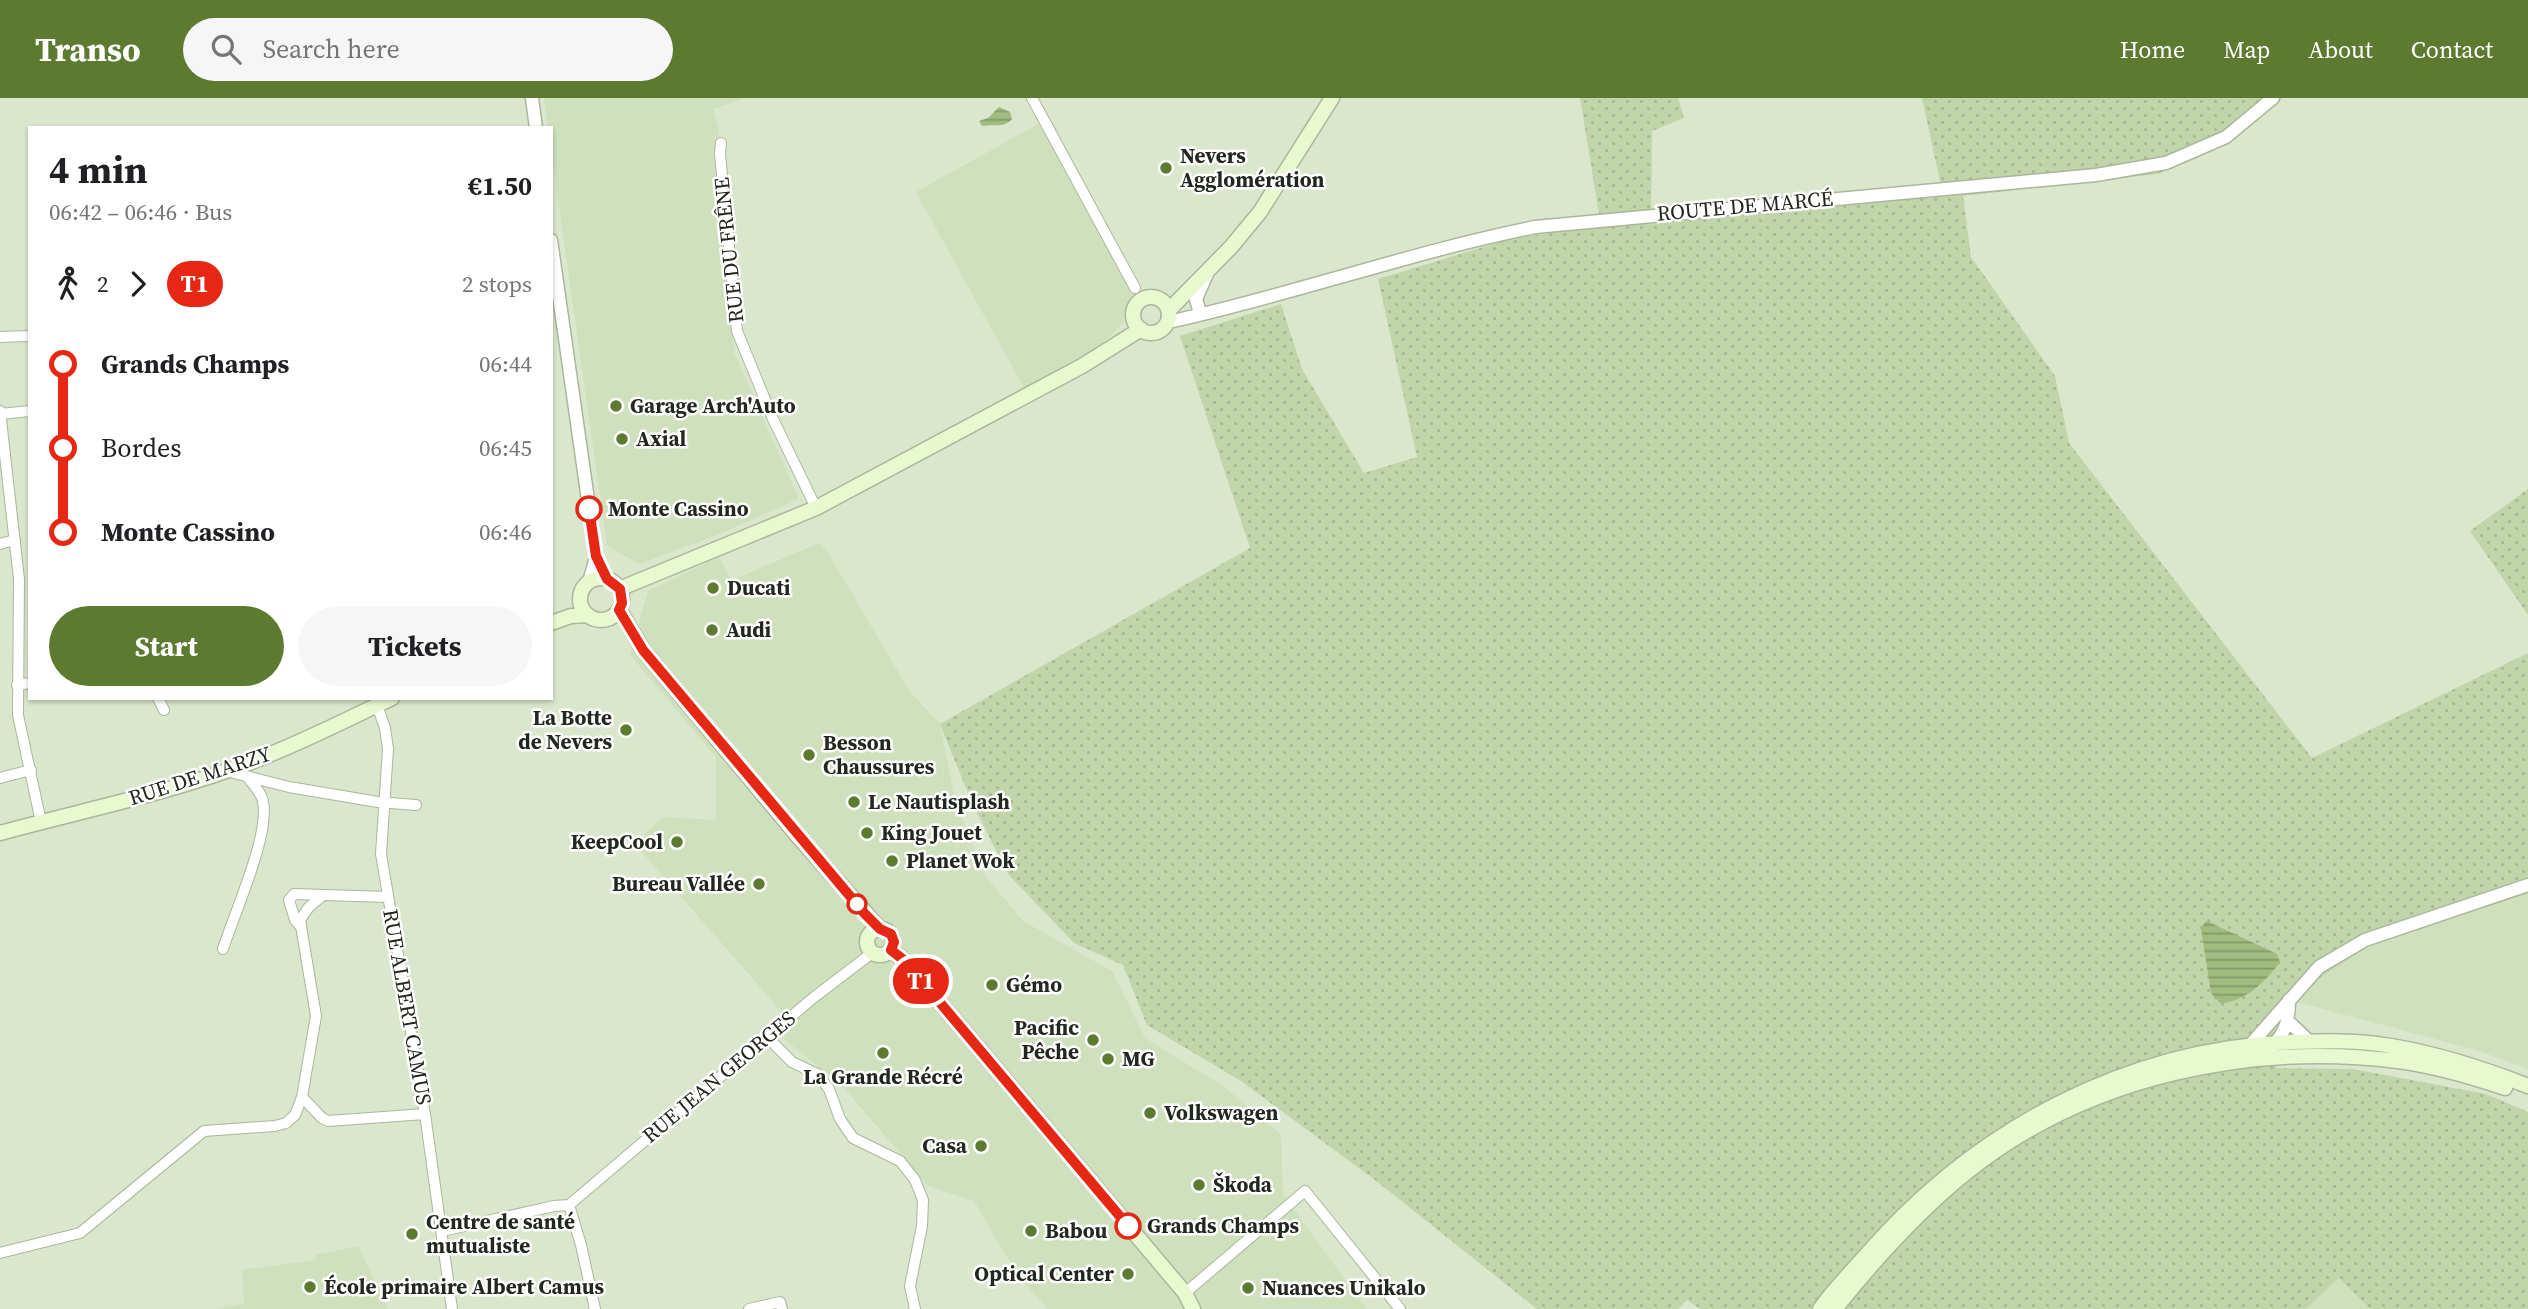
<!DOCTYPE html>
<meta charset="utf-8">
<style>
:root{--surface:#fff;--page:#f6f6f6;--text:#202124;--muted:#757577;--accent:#5c7b30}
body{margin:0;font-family:"Source Serif 4",serif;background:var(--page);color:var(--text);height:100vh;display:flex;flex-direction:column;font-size:26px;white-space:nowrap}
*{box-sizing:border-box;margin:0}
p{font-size:23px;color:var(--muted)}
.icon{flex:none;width:38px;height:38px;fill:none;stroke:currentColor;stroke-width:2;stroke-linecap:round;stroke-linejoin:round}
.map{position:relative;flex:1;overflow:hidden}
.sheet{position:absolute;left:28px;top:28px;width:525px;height:574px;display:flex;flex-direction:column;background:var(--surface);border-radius:0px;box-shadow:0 2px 5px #0004}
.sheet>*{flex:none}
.badge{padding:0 14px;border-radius:23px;font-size:24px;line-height:46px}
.map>.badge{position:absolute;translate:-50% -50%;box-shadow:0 0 0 4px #fff}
.legs{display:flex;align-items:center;gap:10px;height:77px;padding:0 21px;font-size:23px}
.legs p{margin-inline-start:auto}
.headline{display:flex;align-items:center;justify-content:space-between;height:119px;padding:0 21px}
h1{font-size:38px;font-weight:700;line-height:52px}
.action{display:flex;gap:14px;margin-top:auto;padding:14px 21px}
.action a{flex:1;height:80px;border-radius:42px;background:var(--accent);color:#fff;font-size:28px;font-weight:700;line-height:80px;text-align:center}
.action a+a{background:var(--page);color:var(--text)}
ul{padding:0 21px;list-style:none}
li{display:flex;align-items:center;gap:24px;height:84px;font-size:26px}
li i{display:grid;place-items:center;width:10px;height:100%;margin:0 9px;background:currentColor}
li i::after{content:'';width:18px;height:18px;margin:-9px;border:5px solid;border-radius:50%;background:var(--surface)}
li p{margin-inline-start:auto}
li:first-child i{background:linear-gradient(#0000 50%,currentColor 0)}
li:last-child i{background:linear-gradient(currentColor 50%,#0000 0)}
header{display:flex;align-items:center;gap:42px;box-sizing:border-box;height:98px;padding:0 35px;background:var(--accent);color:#fff}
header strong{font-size:33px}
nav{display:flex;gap:38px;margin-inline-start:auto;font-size:24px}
.search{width:490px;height:63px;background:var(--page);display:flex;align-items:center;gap:18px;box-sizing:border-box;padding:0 24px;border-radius:38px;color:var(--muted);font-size:26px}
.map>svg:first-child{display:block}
</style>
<header>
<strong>Transo</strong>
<div class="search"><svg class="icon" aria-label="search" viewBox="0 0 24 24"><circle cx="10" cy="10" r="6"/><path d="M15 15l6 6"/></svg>Search here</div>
<nav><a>Home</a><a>Map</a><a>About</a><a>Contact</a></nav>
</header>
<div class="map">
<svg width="2528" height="1211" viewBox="0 0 2528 1211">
<defs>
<pattern id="grass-dots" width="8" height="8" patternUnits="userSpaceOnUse" patternTransform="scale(1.75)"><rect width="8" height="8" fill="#c1d5aa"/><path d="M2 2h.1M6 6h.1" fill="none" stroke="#a6b792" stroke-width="1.8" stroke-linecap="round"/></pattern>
<pattern id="water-rules" width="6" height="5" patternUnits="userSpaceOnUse" patternTransform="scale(1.75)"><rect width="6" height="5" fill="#a0bc7e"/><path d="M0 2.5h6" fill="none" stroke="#829967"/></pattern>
</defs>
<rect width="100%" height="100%" fill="#dae7cc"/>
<path fill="#cfe0bd" d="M544 0H745L713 11 719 31 715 70 726 156 734 254 799 401 717 437 640 466 607 448 551 52V30H548Z
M1040 25 1132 191V203L1123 225 1091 256 1024 290 916 94Z
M819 445 827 453 910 594 940 626 955 703 986 779 1023 823 1112 873 1145 940 1223 988 1281 1036 1283 1097 1367 1211H1048L1019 1180 974 1103 928 1088 844 990 784 941 780 912 635 746 662 719 716 722V659L630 557 648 493 719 459 732 482Z
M2528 795V971L2476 952 2297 904 2321 879 2372 846Z
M358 1148 388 1211H217L244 1205 242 1172 316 1162V1157Z
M2339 1180 2370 1211H2306Z"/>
<path fill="url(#grass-dots)" d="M1580 0H1678L1684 20 1652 33 1651 126 1943 97 1922 0H2282L2223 47 2158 76 1963 98 1971 159 2055 278 2069 345 2312 660 2528 555V795L2372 846 2321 879 2297 904 2276 970 2353 971 2486 996 2528 1014V1211H2370L2339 1180 2306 1211H1700L1687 1202 1678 1211H1537L1375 1082 1241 983 1147 927 1123 867 1074 845 1008 776 972 705 940 626 1250 450 1180 238 1281 206 1302 271 1364 375 1417 359 1378 181 1513 140 1601 128Z
M2528 391V517L2470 433Z"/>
<path fill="url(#water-rules)" d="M999 9 1010 14 1012 21C1006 30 992 26 982 28L979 23 988 20Z
M2205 824H2209L2277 856 2280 864C2267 882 2244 905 2220 905L2211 895 2201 831Z"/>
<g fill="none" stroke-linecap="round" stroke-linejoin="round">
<g stroke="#aab79c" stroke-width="12">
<path id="minor" d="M1032 0 1135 190
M721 45 720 56 737 233 773 321 816 410
M0 239 30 238
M0 313 19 481 18 617 41 724
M0 316 30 313
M0 446 15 442
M17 587 30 585
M158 600 164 612
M377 607 385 630 388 651 381 756 425 1016 452 1211
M226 673 289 689 378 704 416 707
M0 680 31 672
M301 829 295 822 289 802 294 796 388 799
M223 851C234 816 270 737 263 704 262 695 254 688 249 681
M767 939 792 964 817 976 829 991 840 1021 853 1040 900 1063 915 1082 923 1102 922 1128 910 1188 915 1211
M302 999 322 1020 328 1023 425 1016
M569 1107 813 900 872 855
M569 1107 581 1147 595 1211
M442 1133 554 1108 569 1107
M0 1155 80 1135 204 1033 275 1028 286 1025 295 1017 302 999 316 918 300 822 309 809 321 799
M1185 1195 1305 1093 1400 1211
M749 1211 780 1204 782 1211"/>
</g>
<g stroke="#aab79c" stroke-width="15">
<path id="tertiary" d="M532 0 536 30
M551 142 596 458 607 481
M1200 215 1196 201 1207 176
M1168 224C1292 197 1411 154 1535 129L2096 77 2166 65 2226 39 2273 0
M589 484 596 459
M2289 924 2309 943
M2251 946 2319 869 2365 842 2528 787
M2222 959 2269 952C2285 936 2289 924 2289 902"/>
</g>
<g stroke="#aab79c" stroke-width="17">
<path id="secondary" d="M1133 217a18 18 0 1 1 36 0a18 18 0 1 1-36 0Z
M1169 212 1231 149 1260 114 1332 0
M580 501a21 21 0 1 1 42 0a21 21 0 1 1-42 0Z
M619 491 816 410 1082 268 1141 231
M619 511 643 552 796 736 880 831
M551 525 571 518 588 517
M0 735C84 712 170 695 251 664 299 646 346 622 392 600
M867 844a13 13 0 1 1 26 0a13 13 0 1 1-26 0Z
M891 852 905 863 1185 1195 1193 1211
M1820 1211C1834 1191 1852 1173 1868 1155 1976 1031 2126 951 2291 944 2324 943 2359 942 2391 948 2438 956 2485 971 2528 988
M1835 1211C1875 1161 1917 1114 1967 1074 2086 979 2249 944 2398 963 2435 968 2470 978 2505 990"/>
</g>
<use href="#minor" stroke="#fff" stroke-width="10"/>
<use href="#tertiary" stroke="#fff" stroke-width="12"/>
<use href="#secondary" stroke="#e8f8cf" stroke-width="14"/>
</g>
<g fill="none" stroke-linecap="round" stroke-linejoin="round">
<g stroke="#fff" stroke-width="16">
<path id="line-1" d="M589 411 596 458 607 481 620 491 622 505 619 512 643 552 865 816 880 831 891 836 894 844 891 852 905 863 1128 1128"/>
</g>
<use href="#line-1" stroke="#e52713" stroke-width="10"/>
</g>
<g fill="#5c7b30" stroke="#fff" stroke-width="2.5">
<circle cx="1166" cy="70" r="7"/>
<circle cx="616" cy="308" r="7"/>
<circle cx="622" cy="341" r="7"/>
<circle cx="713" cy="490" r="7"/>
<circle cx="712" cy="532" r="7"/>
<circle cx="626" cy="632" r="7"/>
<circle cx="809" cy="657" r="7"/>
<circle cx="854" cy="704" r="7"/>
<circle cx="867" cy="735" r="7"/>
<circle cx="677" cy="744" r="7"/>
<circle cx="892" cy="763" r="7"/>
<circle cx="759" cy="786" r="7"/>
<circle cx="992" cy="887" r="7"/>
<circle cx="1093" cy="942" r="7"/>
<circle cx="883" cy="955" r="7"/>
<circle cx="1108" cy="961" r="7"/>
<circle cx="1150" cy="1015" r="7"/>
<circle cx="981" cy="1048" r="7"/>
<circle cx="1199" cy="1087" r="7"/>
<circle cx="1031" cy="1133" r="7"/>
<circle cx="412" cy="1136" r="7"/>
<circle cx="1128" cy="1176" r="7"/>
<circle cx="310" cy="1189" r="7"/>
<circle cx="1248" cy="1190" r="7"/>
</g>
<g fill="#fff" stroke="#e52713" stroke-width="3.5">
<circle cx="589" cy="411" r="12"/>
<circle cx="857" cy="806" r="9"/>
<circle cx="1128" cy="1128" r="12"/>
</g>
<g text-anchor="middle" stroke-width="5" stroke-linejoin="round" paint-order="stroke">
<g font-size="21" font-weight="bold" fill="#23281e" stroke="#fff" text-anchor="start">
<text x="1180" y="65">Nevers<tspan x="1180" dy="24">Agglomération</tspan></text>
<text x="630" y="315">Garage Arch'Auto</text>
<text x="636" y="348">Axial</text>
<text x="727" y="497">Ducati</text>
<text x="726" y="539">Audi</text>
<text x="612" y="627" text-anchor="end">La Botte<tspan x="612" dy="24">de Nevers</tspan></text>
<text x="823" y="652">Besson<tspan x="823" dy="24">Chaussures</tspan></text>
<text x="868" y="711">Le Nautisplash</text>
<text x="881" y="742">King Jouet</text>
<text x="663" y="751" text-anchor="end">KeepCool</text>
<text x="906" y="770">Planet Wok</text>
<text x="745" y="793" text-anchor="end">Bureau Vallée</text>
<text x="1006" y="894">Gémo</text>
<text x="1079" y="937" text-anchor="end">Pacific<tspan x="1079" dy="24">Pêche</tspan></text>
<text x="1122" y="968">MG</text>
<text x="883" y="986" text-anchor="middle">La Grande Récré</text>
<text x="1164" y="1022">Volkswagen</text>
<text x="967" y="1055" text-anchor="end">Casa</text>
<text x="1213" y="1094">Škoda</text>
<text x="426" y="1131">Centre de santé<tspan x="426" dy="24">mutualiste</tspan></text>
<text x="1045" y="1140">Babou</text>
<text x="1114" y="1183" text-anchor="end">Optical Center</text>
<text x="324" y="1196">École primaire Albert Camus</text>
<text x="1262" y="1197">Nuances Unikalo</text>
</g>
<g font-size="21" fill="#23281e" stroke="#fff">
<text transform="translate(1745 108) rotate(-5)" y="7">ROUTE DE MARCÉ</text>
<text transform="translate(729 152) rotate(-96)" y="7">RUE DU FRÊNE</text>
<text transform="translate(200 678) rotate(-18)" y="7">RUE DE MARZY</text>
<text transform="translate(407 909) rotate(80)" y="7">RUE ALBERT CAMUS</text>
<text transform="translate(719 979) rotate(-40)" y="7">RUE JEAN GEORGES</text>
</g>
<g font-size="21" font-weight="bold" fill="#23281e" stroke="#fff" text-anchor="start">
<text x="608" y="418">Monte Cassino</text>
<text x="1147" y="1135">Grands Champs</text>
</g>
</g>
</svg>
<b class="badge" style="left:921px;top:883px;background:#e52713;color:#fff">T1</b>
<section class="sheet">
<div class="headline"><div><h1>4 min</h1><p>06:42 – 06:46 · Bus</p></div><b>€1.50</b></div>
<div class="legs"><svg class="icon" aria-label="walk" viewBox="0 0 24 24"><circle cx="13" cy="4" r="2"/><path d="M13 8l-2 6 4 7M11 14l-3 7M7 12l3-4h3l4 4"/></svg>2<svg class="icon" aria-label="forward" viewBox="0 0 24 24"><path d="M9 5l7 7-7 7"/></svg><b class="badge" style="background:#e52713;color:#fff">T1</b><p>2 stops</p></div>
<ul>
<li><i style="color:#e52713"></i><b>Grands Champs</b><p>06:44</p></li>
<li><i style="color:#e52713"></i><span>Bordes</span><p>06:45</p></li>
<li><i style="color:#e52713"></i><b>Monte Cassino</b><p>06:46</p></li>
</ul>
<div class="action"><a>Start</a><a>Tickets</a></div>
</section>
</div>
